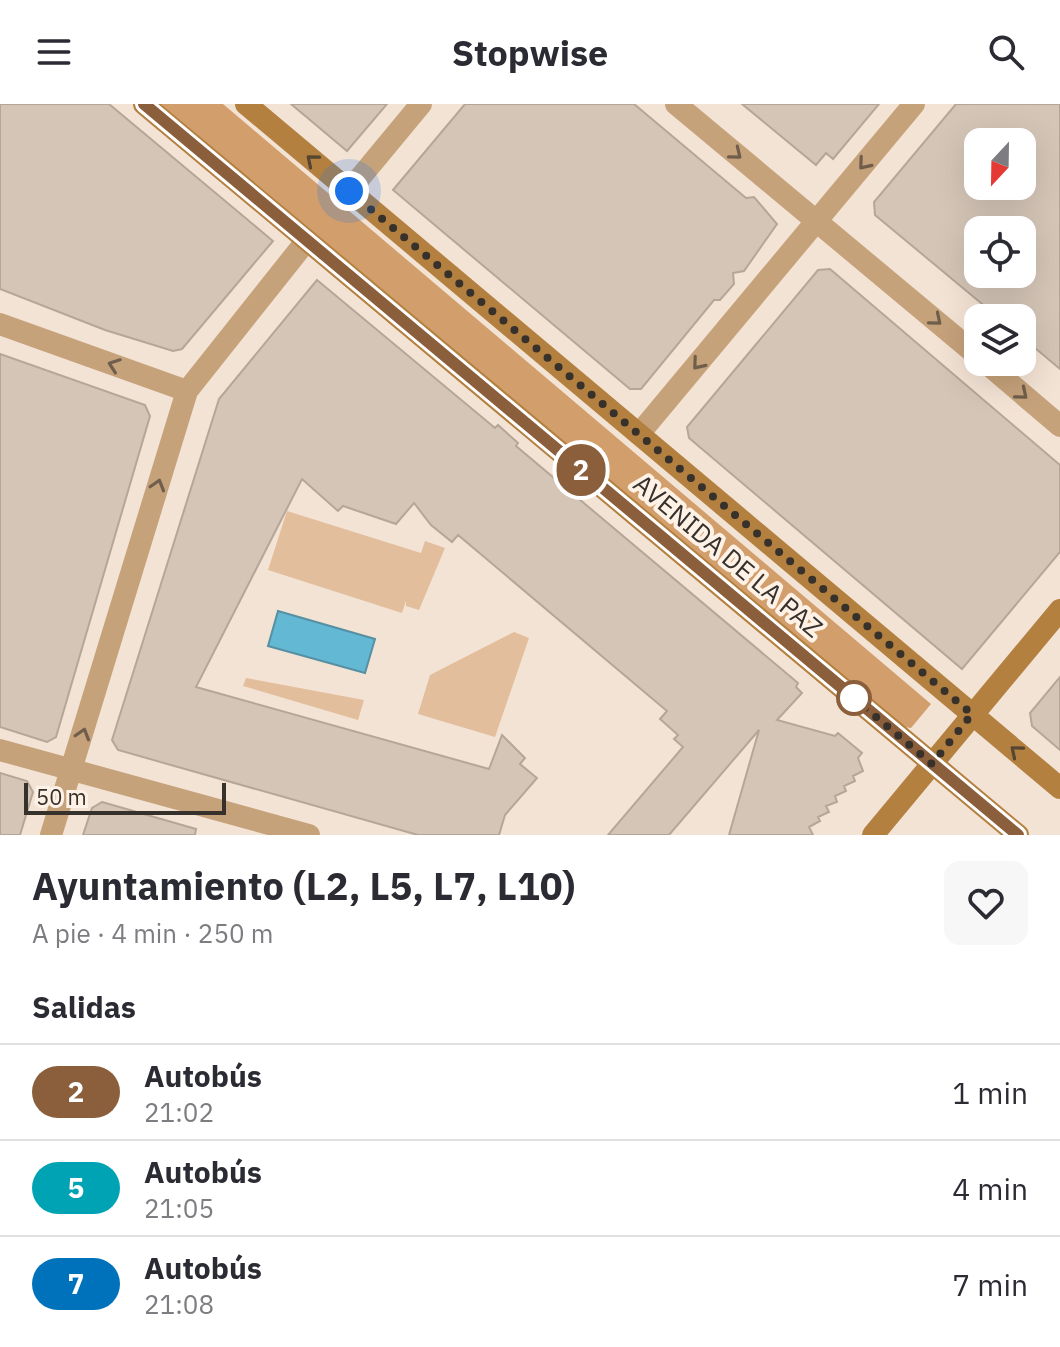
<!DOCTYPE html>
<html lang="es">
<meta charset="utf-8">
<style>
:root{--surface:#fff;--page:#f7f7f7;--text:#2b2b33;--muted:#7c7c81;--line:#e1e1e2}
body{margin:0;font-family:"IBM Plex Sans",sans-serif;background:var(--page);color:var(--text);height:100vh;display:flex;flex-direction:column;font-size:30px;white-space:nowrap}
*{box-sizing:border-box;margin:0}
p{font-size:26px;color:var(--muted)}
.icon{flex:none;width:44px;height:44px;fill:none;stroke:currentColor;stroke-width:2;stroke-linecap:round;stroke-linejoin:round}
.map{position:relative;height:731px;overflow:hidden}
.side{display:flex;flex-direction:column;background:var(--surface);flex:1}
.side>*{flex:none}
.badge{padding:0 16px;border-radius:26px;font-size:28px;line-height:52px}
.needle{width:52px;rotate:202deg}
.tools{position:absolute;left:964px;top:24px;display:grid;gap:16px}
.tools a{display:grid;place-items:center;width:72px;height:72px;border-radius:16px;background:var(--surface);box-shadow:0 8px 32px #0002;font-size:40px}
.scale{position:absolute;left:24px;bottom:20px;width:202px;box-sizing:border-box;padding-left:8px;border:4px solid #37312c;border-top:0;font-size:22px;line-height:28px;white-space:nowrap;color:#37312c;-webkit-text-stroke:6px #fef1e6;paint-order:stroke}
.you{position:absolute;width:40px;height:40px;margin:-20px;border:6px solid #fff;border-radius:50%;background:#1a73e8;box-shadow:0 0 0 12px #1a73e833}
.map>.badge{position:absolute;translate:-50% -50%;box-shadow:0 0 0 4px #fff}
h2{padding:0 32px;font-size:30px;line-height:72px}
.round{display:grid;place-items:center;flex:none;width:84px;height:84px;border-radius:16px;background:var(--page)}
.head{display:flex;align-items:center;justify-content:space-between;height:136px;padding:0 32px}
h1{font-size:38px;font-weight:800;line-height:60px}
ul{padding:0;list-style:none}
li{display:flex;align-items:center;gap:24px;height:96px;padding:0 32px;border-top:2px solid var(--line)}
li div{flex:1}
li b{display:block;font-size:30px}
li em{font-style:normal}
li .badge{min-width:88px;font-weight:700;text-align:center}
header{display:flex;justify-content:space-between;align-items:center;height:104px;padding:0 32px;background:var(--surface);font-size:36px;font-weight:800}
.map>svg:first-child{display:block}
</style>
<header><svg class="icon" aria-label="menu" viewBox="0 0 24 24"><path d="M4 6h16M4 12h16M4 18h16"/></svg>Stopwise<svg class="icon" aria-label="search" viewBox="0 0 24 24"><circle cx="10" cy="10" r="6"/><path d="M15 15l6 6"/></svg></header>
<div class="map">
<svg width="1060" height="731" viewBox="0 0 1060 731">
<rect width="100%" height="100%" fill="#f3e3d5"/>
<path fill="#e3be9c" d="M287 407 421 449 425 437 445 444 419 506 406 502V497L402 509 268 466Z
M514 528 529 534 495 633 418 610 430 571Z
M246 574 364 596 358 616 243 582Z"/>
<path fill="#d29e6b" d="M161 0H223L931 600 911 624 904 623Z"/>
<path fill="#63b8d4" stroke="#5690a2" stroke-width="2" d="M278 507 375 535 365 569 268 542Z"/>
<path fill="#d4c5b7" stroke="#b5a698" stroke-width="2" fill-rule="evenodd" d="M0 0H109L273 137 182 245 173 247 105 226 0 185Z
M291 0H387L347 47Z
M465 0H634L746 94 754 93 777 120 744 167 733 169 734 180 720 196H714L641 285H630L393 86Z
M742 0H879L833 55 826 49 816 61Z
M956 0H1060V265L1022 233V214H999L875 111 874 98ZM978 38H1022V82H978ZM978 126H1022V170H978Z
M830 165 1060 361V448L962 565 689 334 687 323 753 244 818 166Z
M317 176 495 324 498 321 518 339 516 342 798 579 796 583 802 589 777 616 835 632 838 629 862 649 858 654 863 667 853 672 855 677 844 682 846 687 835 692 837 698 826 702 829 708 818 713 820 717 809 723 813 731H729L759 626 669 731H608L683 643 674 635 678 631 660 615 667 607 458 431 452 438 431 421 414 399 396 420 343 402 338 407 302 375 196 583 489 665 502 631 525 654 520 660 537 674 505 711 499 731H418L118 646 112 636 219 295Z
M0 250 145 301 150 312 56 633 47 638 0 623Z
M1060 573V646L1032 622 1030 609Z
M0 669 27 677 33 688 20 731H0Z
M102 698 196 725 195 731H83L92 704Z"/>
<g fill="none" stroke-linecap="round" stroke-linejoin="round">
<path stroke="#c6a27b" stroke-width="22" d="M676 0 978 252
M349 87 421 0
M0 220 187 287
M985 258 1060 322
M639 330 914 0
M0 646 309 731
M51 731 187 287 307 136"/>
<path stroke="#b48040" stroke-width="22" d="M144 0 1018 731
M246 0 1060 684
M873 731 1060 506"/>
</g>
<defs><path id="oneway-chevron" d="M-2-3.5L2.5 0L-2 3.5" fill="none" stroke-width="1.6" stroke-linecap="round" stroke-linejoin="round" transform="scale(2)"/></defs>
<g stroke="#705e4c">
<use href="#oneway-chevron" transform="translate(736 50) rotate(39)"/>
<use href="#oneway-chevron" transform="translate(864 60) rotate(130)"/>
<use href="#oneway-chevron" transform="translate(936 216) rotate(40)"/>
<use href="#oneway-chevron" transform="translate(698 260) rotate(130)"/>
<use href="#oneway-chevron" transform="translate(114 261) rotate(-160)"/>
<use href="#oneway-chevron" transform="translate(1022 290) rotate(40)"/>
<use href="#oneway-chevron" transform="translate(158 381) rotate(-73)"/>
<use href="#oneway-chevron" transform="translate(83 630) rotate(-73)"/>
</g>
<g stroke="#564531">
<use href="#oneway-chevron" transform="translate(312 56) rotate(-140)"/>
<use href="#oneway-chevron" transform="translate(1016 647) rotate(-140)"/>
</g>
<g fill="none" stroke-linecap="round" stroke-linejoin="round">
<g stroke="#fff" stroke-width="18">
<path id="line" d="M144 0 1018 731"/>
</g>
<use href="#line" stroke="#8b5e3c" stroke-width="12"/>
<path stroke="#37312c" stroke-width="8" stroke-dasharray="0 14.4" d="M349 87 972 610 932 660 844 586 854 594"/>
</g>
<circle fill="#fff" stroke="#8b5e3c" stroke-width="4" cx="854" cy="594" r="16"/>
<g text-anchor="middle" stroke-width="8" stroke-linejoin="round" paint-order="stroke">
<g font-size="26" fill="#37312c" stroke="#fef1e6">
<text transform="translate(728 452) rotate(40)" y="9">AVENIDA DE LA PAZ</text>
</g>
</g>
</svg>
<div class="tools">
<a><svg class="needle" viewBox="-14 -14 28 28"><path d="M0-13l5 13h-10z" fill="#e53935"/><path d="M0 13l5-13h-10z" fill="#7c7c81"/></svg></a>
<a><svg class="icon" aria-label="locate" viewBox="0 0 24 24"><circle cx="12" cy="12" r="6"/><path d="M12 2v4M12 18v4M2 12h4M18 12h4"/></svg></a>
<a><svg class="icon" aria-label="layers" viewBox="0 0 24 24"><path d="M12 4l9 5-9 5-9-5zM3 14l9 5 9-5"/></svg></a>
</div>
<div class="scale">50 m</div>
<div class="you" style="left:349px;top:87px"></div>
<b class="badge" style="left:581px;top:366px;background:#8b5e3c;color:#fff">2</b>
</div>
<section class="side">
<div class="head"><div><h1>Ayuntamiento (L2, L5, L7, L10)</h1><p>A pie · 4 min · 250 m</p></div><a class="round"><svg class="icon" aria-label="heart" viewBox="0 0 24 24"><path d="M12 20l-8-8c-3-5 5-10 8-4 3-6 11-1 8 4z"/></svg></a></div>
<h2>Salidas</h2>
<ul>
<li><span class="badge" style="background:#8b5e3c;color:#fff">2</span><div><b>Autobús</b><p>21:02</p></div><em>1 min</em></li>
<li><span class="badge" style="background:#00a3b4;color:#fff">5</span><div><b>Autobús</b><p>21:05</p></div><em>4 min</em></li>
<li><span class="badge" style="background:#0072bc;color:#fff">7</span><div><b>Autobús</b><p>21:08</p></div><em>7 min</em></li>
</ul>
</section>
